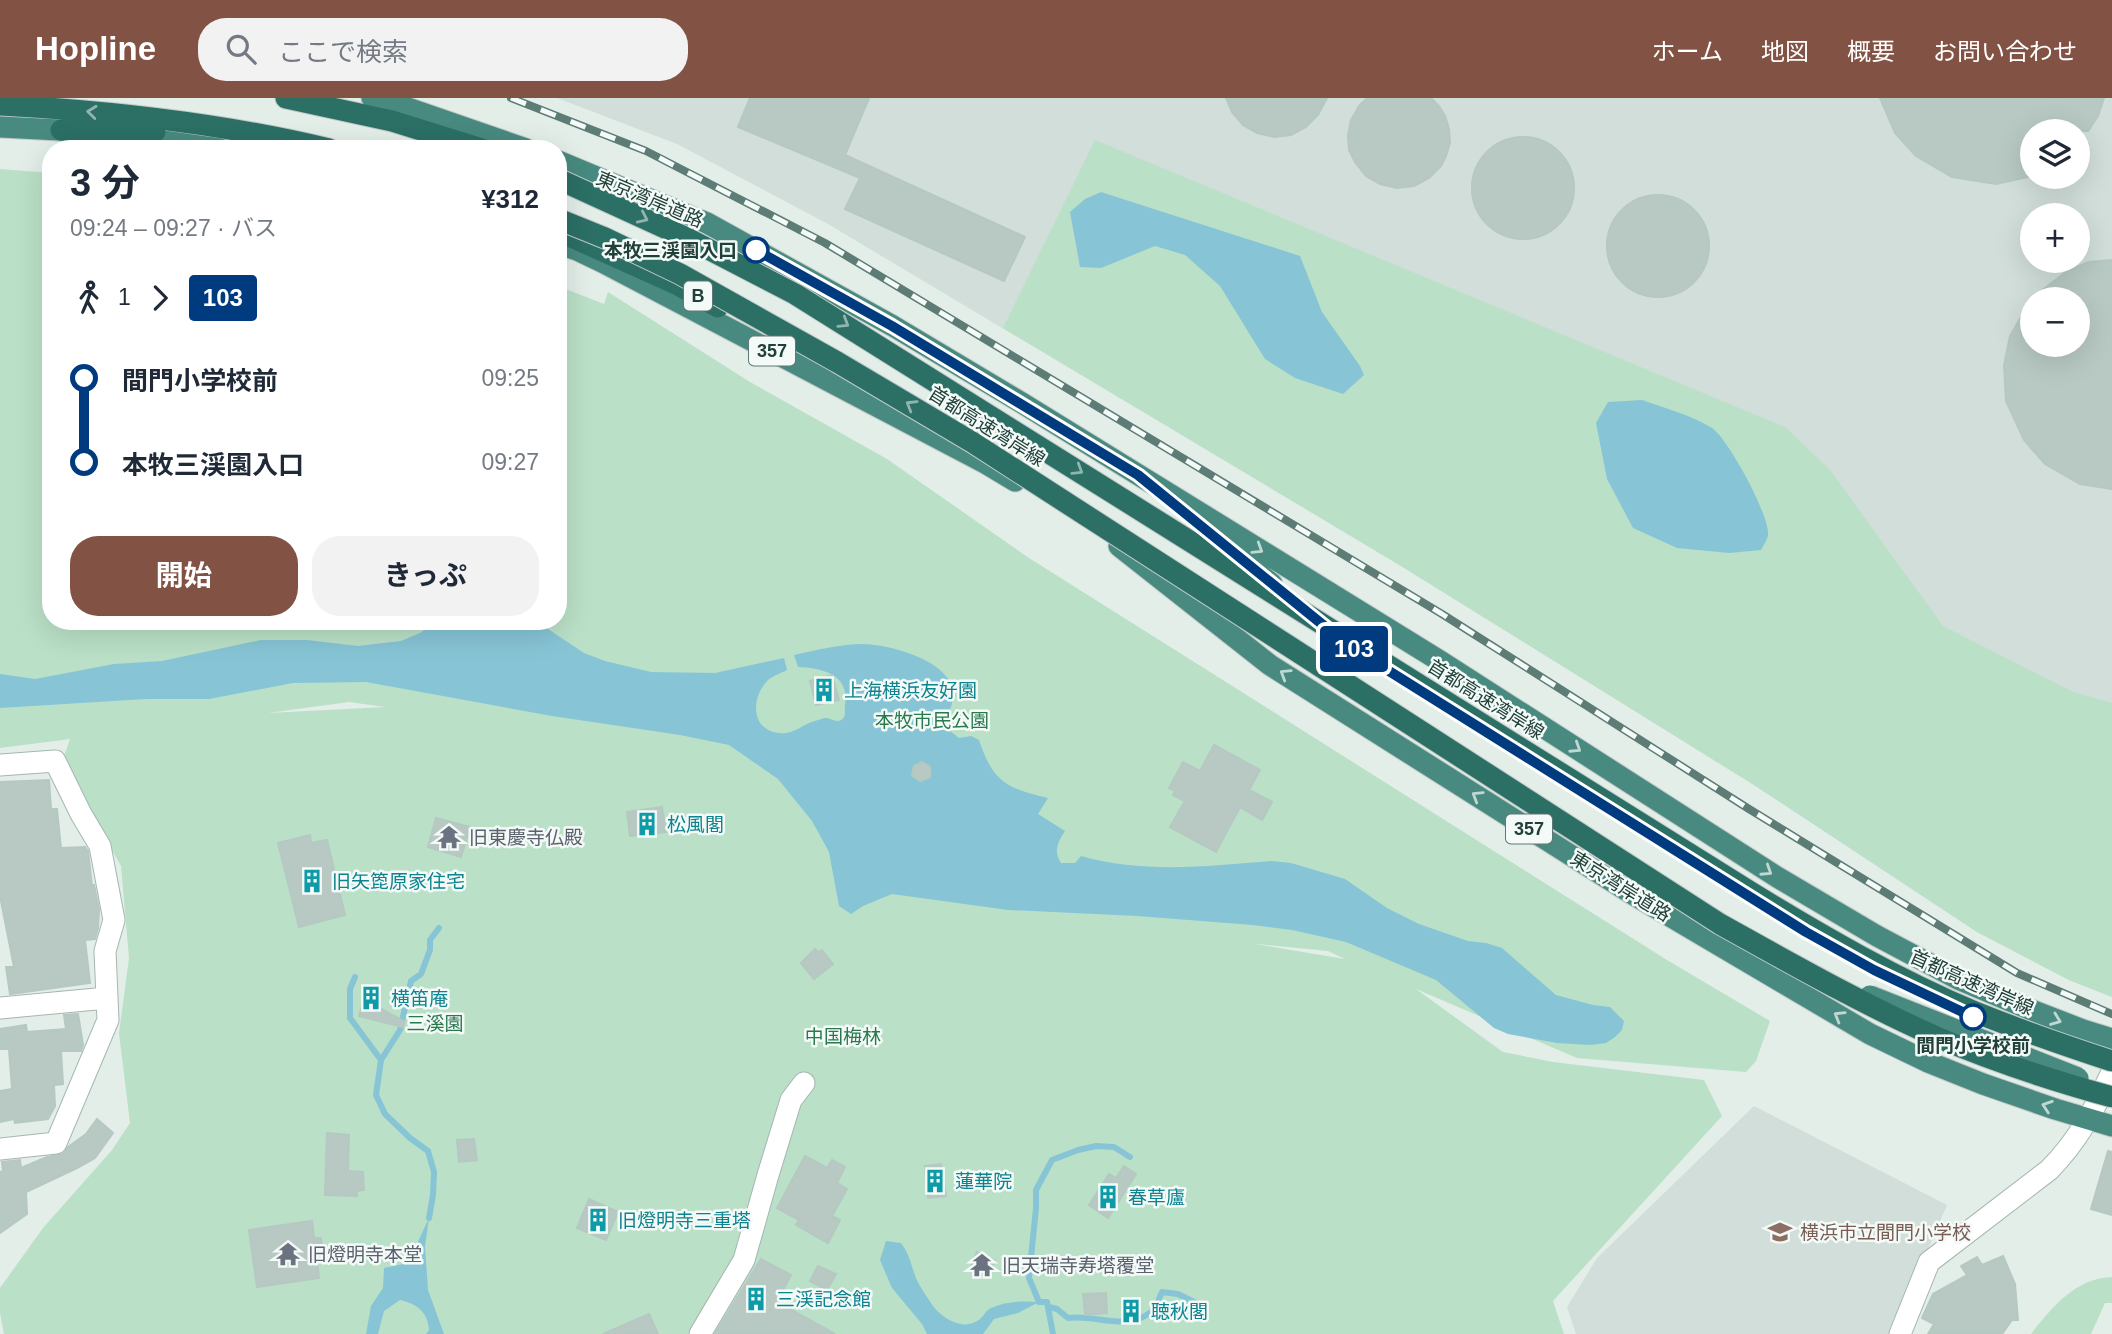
<!DOCTYPE html>
<html lang="ja">
<meta charset="utf-8">
<style>
:root{--surface:#fff;--page:#f2f2f3;--text:#1f2937;--muted:#747a83;--accent:#825344}
body{margin:0;font-family:Helvetica,"Noto Sans JP",sans-serif;background:var(--page);color:var(--text);height:100vh;display:flex;flex-direction:column;font-size:26px;white-space:nowrap}
*{box-sizing:border-box;margin:0}
p{font-size:23px;color:var(--muted)}
.icon{flex:none;width:38px;height:38px;fill:none;stroke:currentColor;stroke-width:2;stroke-linecap:round;stroke-linejoin:round}
.map{position:relative;flex:1;overflow:hidden}
.side{position:absolute;left:42px;top:42px;width:525px;height:490px;display:flex;flex-direction:column;background:var(--surface);border-radius:28px;box-shadow:0 7px 28px #0002}
.side>*{flex:none}
.badge{padding:0 14px;border-radius:5px;font-size:24px;line-height:46px}
.tools{position:absolute;left:2020px;top:21px;display:grid;gap:14px}
.tools a{display:grid;place-items:center;width:70px;height:70px;border-radius:50%;background:var(--surface);box-shadow:0 7px 28px #0002;font-size:35px}
.map>.badge{position:absolute;translate:-50% -50%;box-shadow:0 0 0 4px #fff}
.legs{display:flex;align-items:center;gap:10px;height:77px;padding:0 28px;font-size:23px}
.legs p{margin-inline-start:auto}
.headline{display:flex;align-items:center;justify-content:space-between;height:119px;padding:0 28px}
h1{font-size:38px;font-weight:700;line-height:52px}
.button{display:flex;gap:14px;margin-top:auto;padding:14px 28px}
.button a{flex:1;height:80px;border-radius:28px;background:var(--accent);color:#fff;font-size:28px;font-weight:700;line-height:80px;text-align:center}
.button a+a{background:var(--page);color:var(--text)}
ul{padding:0 28px;list-style:none}
li{display:flex;align-items:center;gap:24px;height:84px;font-size:26px}
li i{display:grid;place-items:center;width:10px;height:100%;margin:0 9px;background:currentColor}
li i::after{content:'';width:18px;height:18px;margin:-9px;border:5px solid;border-radius:50%;background:var(--surface)}
li p{margin-inline-start:auto}
li:first-child i{background:linear-gradient(#0000 50%,currentColor 0)}
li:last-child i{background:linear-gradient(currentColor 50%,#0000 0)}
header{display:flex;align-items:center;gap:42px;box-sizing:border-box;height:98px;padding:0 35px;background:var(--accent);color:#fff}
header strong{font-size:33px}
nav{display:flex;gap:38px;margin-inline-start:auto;font-size:24px}
.search{width:490px;height:63px;background:var(--page);display:flex;align-items:center;gap:18px;box-sizing:border-box;padding:0 24px;border-radius:28px;color:var(--muted);font-size:26px}
.map>svg:first-child{display:block}
</style>
<header>
<strong>Hopline</strong>
<div class="search"><svg class="icon" aria-label="search" viewBox="0 0 24 24"><circle cx="10" cy="10" r="6"/><path d="M15 15l6 6"/></svg>ここで検索</div>
<nav><a>ホーム</a><a>地図</a><a>概要</a><a>お問い合わせ</a></nav>
</header>
<div class="map">
<svg width="2112" height="1236" viewBox="0 0 2112 1236">
<rect width="100%" height="100%" fill="#e3eee9"/>
<path fill="#d1ded9" fill-rule="evenodd" d="M557 0H2112V899L2069 882 1977 834 1754 687 1401 468 828 126 677 46ZM2032 33H2077V79H2032ZM2032 117H2077V163H2032ZM2032 201H2077V247H2032Z
M1754 1008 1947 1107 1891 1236H1576L1567 1209 1597 1160Z"/>
<path fill="#bae0c7" fill-rule="evenodd" d="M1095 42 1785 329 1830 372 1943 528 2073 594 2112 605V899L2069 882 1977 834 1754 687 1401 468 1003 230Z
M0 71 51 75V523H558V188L604 206 608 194 750 284 887 361 1029 460 1667 862 1770 923 1756 963 1746 974 1577 960 1416 891 1503 954 1553 964 1704 982 1722 1018 1553 1203 1564 1236H4L0 1215V1190L43 1130 112 1052 130 1025 119 935 129 860 121 768 62 664 70 641 0 650ZM349 604 385 609 268 615ZM1248 845 1328 853 1345 861 1249 845Z
M2112 1179V1205H2105L2091 1236H2031C2052 1209 2076 1180 2112 1179Z"/>
<path fill="#87c5d6" d="M1101 94 1300 158 1322 214 1360 268 1364 277 1343 296 1295 280 1265 261 1220 188 1185 157 1155 148 1101 170 1080 169 1070 114 1085 101Z
M1642 302C1665 310 1691 317 1712 330 1727 339 1771 419 1768 438 1767 442 1763 448 1761 452L1729 455 1677 450 1633 430 1607 381 1596 325 1608 304Z
M436 523H536L584 555 605 563 651 574 715 575 784 560 787 572C781 575 773 578 768 582 750 600 751 633 780 635 793 637 803 626 815 623 819 622 822 620 826 620 831 620 836 625 841 622 847 619 844 612 845 607 850 576 822 570 798 569L794 557C817 552 840 546 864 546 892 547 963 565 952 605 951 612 945 619 942 624L945 629 959 640 971 638 979 642C993 684 1006 690 1048 700L1038 716 1065 733C1058 744 1053 753 1061 765H1075L1081 758C1144 776 1208 768 1272 763L1291 765 1345 781 1387 810 1419 826 1468 843 1486 845 1502 850 1556 897 1593 907 1610 909 1624 923 1622 932 1615 939 1606 945 1590 947 1557 945 1508 936 1494 930 1436 882 1346 844 1292 832 1253 827 1137 818 1008 812 892 796 863 808 851 816 839 808 829 754 812 723 778 681 729 647 680 637 552 618 366 584 293 585 209 601H146L0 610V576L35 581 114 566 162 563 261 542H307L358 548 375 546 401 543 420 535Z
M429 1120 425 1149 428 1192 444 1236H426L429 1232C428 1214 417 1206 400 1202L384 1213 378 1236H366L371 1208 383 1190 384 1170 408 1165Z
M886 1143 901 1145C910 1157 911 1167 916 1180 920 1189 927 1199 933 1208 943 1221 964 1234 980 1221 984 1218 985 1213 991 1210 1007 1203 1021 1203 1039 1204L1018 1215 994 1221 983 1236H927L922 1226 892 1190 880 1162Z"/>
<g fill="none" stroke-linecap="round" stroke-linejoin="round">
<path stroke="#87c5d6" stroke-width="6" d="M355 879 350 891V920L381 962
M429 1120 433 1097 434 1074 428 1053 410 1040 385 1016 376 997 381 962 400 932 411 883 421 876 430 852V842L439 830
M1049 1209 1057 1211 1068 1220C1096 1216 1126 1234 1151 1214 1157 1210 1159 1200 1162 1194L1178 1196 1196 1205
M1053 1236 1047 1204H1039L1029 1180 1036 1110V1092L1052 1062 1078 1052 1096 1048 1114 1049 1130 1059"/>
</g>
<path fill="#b8c9c3" stroke="#b5c8c1" stroke-width="2" fill-rule="evenodd" d="M750 0H869L845 57 1025 139 1004 183 845 111 860 80 738 29Z
M1226 0H1327L1318 17 1306 29 1291 37 1274 39 1257 35 1243 27 1232 14Z
M1367 0H1431L1439 8 1445 18 1449 31 1450 45 1446 58 1441 68 1429 80 1414 88 1397 90 1380 86 1366 78 1355 64 1349 52 1348 38 1351 22 1359 8Z
M1880 0H2104L2098 18 2088 33H2032V78L1996 86 1952 79 1916 58 1895 35Z
M1472 90a51 51 0 1 1 102 0a51 51 0 1 1-102 0Z
M1607 148a51 51 0 1 1 102 0a51 51 0 1 1-102 0Z
M2112 162V391L2080 386 2045 366 2024 342 2006 303 2004 267 2010 238 2032 200 2067 173 2089 164ZM2032 201H2077V247H2032Z
M832 577 839 602 816 607 810 583Z
M1214 647 1260 672 1249 692 1272 704 1262 722 1240 709 1216 754 1170 729 1185 703 1173 697 1175 693 1169 690 1183 664 1200 673Z
M922 664 930 669V679L920 683 912 677 914 668Z
M49 682 51 711H57L61 750 85 749 88 753 92 788 94 787 99 811 98 830 95 841 85 842 90 885 10 896 6 869H14L0 798V684Z
M662 709 666 734 630 738 627 714Z
M436 720 470 729 461 759 428 749Z
M310 737 311 745 327 742 345 817 299 829 278 745Z
M815 851 819 854 822 852 833 866 814 881 801 865Z
M364 901 405 924 403 929 359 918Z
M78 916 83 947 81 953H61L63 986 54 987 55 1008 48 1021 15 1025 14 1021 0 1024V993L12 991 9 951H0V931L26 927 27 934 66 931 64 917Z
M97 1021 113 1035 95 1060 77 1070 26 1094 27 1116 0 1135V1074L3 1073 2 1064 20 1062 21 1070 47 1059 63 1056 68 1049 86 1036Z
M327 1035 349 1037 348 1073 363 1074 364 1092 357 1093V1098L325 1097Z
M474 1041 477 1062 459 1064 457 1042Z
M2108 1053 2112 1054V1117L2091 1111Z
M805 1058 827 1070 832 1062 845 1069 837 1085 847 1091 832 1118 840 1122 828 1145 796 1127 799 1122 777 1110Z
M941 1066 946 1098 928 1100 925 1068Z
M1124 1068 1136 1076 1108 1120 1089 1107 1109 1076 1116 1080Z
M589 1101 618 1114 606 1142 577 1130Z
M312 1123 314 1140H321L324 1162 317 1163 319 1180 257 1189 249 1132Z
M977 1154 995 1163 987 1179 970 1172Z
M2003 1158 2015 1186 2018 1222H2012L2002 1236H1928L1934 1226 1922 1220 1933 1196 1967 1177 1961 1168 1977 1159 1982 1167Z
M761 1161 791 1177 777 1204 835 1236H715Z
M818 1168 836 1176 827 1192 810 1183Z
M1106 1195 1107 1215 1085 1217 1083 1196Z
M649 1216 658 1236H603Z"/>
<g fill="none" stroke-linecap="round" stroke-linejoin="round">
<g stroke="#a5b6b1" stroke-width="23">
<path id="minor" d="M0 667 55 663 81 716 100 748 114 822 105 853 108 922 56 1045 0 1051
M0 910 107 900
M700 1236 744 1162 768 1077 791 1002 804 985
M1900 1236 1929 1164 2049 1072C2078 1043 2095 1010 2112 974"/>
</g>
<g stroke="#c1cac8" stroke-width="23">
<path id="trunk" d="M372 0 399 7 526 51
M0 29 79 33
M135 39 220 51
M558 63 707 125 893 228 1022 305 1440 563 1777 779 1877 838 1958 881 2034 913 2083 932 2112 941
M558 146 577 152 604 165 985 365 1015 383
M1202 429 1272 486
M1119 448 1270 567 1629 794 1870 936 1928 964 1983 986 2055 1011 2112 1028"/>
</g>
<g stroke="#c1cac8" stroke-width="23">
<path id="motorway" d="M286 0 392 23 482 51
M0 7C110 13 221 25 329 51
M61 32 155 34
M558 133 678 187 718 209"/>
</g>
<use href="#minor" stroke="#fff" stroke-width="21"/>
<use href="#trunk" stroke="#488a7f" stroke-width="21"/>
<use href="#motorway" stroke="#2b6f65" stroke-width="21"/>
<g stroke="#5c7c75" stroke-width="8">
<path id="rail" d="M511 0 646 53 825 145 1442 516 1749 711 2017 875 2112 916"/>
</g>
<use href="#rail" stroke="#f4faf7" stroke-width="5" stroke-dasharray="16" stroke-linecap="butt"/>
<g stroke="#c1cac8" stroke-width="23" stroke-linecap="butt">
<path id="trunk-bridge" d="M1870 898 2078 980"/>
</g>
<g stroke="#c1cac8" stroke-width="23" stroke-linecap="butt">
<path id="motorway-bridge" d="M558 81 689 141 795 196 1752 795C1824 839 1897 881 1975 914 2020 932 2066 948 2112 963
M558 121 605 140 680 176 837 264 972 344 1720 826C1792 866 1864 907 1939 940 1995 964 2054 983 2112 999"/>
</g>
<use href="#trunk-bridge" stroke="#488a7f" stroke-width="21"/>
<use href="#motorway-bridge" stroke="#2b6f65" stroke-width="21"/>
</g>
<defs><path id="oneway-chevron" d="M-2-3.5L2.5 0L-2 3.5" fill="none" stroke-width="1.6" stroke-linecap="round" stroke-linejoin="round" transform="scale(1.75)"/></defs>
<g stroke="#90b4ae">
<use href="#oneway-chevron" transform="translate(92 14) rotate(-174)"/>
<use href="#oneway-chevron" transform="translate(643 120) rotate(25)"/>
<use href="#oneway-chevron" transform="translate(844 225) rotate(32)"/>
<use href="#oneway-chevron" transform="translate(911 307) rotate(-149)"/>
<use href="#oneway-chevron" transform="translate(1078 372) rotate(32)"/>
</g>
<g stroke="#c0d8d3">
<use href="#oneway-chevron" transform="translate(1258 451) rotate(32)"/>
<use href="#oneway-chevron" transform="translate(1285 576) rotate(-148)"/>
<use href="#oneway-chevron" transform="translate(1576 650) rotate(33)"/>
<use href="#oneway-chevron" transform="translate(1477 698) rotate(-148)"/>
<use href="#oneway-chevron" transform="translate(1767 773) rotate(33)"/>
<use href="#oneway-chevron" transform="translate(1839 918) rotate(-149)"/>
<use href="#oneway-chevron" transform="translate(2056 922) rotate(21)"/>
<use href="#oneway-chevron" transform="translate(2047 1008) rotate(-161)"/>
</g>
<g fill="none" stroke-linecap="round" stroke-linejoin="round">
<g stroke="#fff" stroke-width="16">
<path id="line-1" d="M756 152 892 228 1138 377 1349 548 1806 834 1874 872 1973 919"/>
</g>
<use href="#line-1" stroke="#003b80" stroke-width="10"/>
</g>
<defs>
<g id="building-bare" transform="scale(1.89)"><path d="M-4-6H4V6H1V3H-1V6H-4ZM-2.5-4.3h1.7v1.8h-1.7ZM.8-4.3h1.7v1.8H.8ZM-2.5-1h1.7V.8h-1.7ZM.8-1h1.7V.8H.8Z" fill="#0f9aa8" stroke="#f4faf7" stroke-width="2.5" paint-order="stroke"/></g>
<g id="temple-bare" transform="scale(1.89)"><path d="M0-6L5-2H3V0L6.5 2.5H4V6H1.5V3h-3V6H-4V2.5H-6.5L-3 0V-2H-5Z" fill="#6b7280" stroke="#f4faf7" stroke-width="2.5" paint-order="stroke"/></g>
<g id="school-bare" transform="scale(1.89)"><path d="M0-5L7-2L0 1L-7-2ZM-4 1L0 2.5L4 1V4Q0 6-4 4Z" fill="#8d6e63" stroke="#f4faf7" stroke-width="2.5" paint-order="stroke"/></g>
</defs>
<g fill-rule="evenodd">
<use href="#building-bare" x="824" y="592"/>
<use href="#building-bare" x="647" y="726"/>
<use href="#temple-bare" x="449" y="739"/>
<use href="#building-bare" x="312" y="783"/>
<use href="#building-bare" x="371" y="900"/>
<use href="#building-bare" x="935" y="1083"/>
<use href="#building-bare" x="1108" y="1099"/>
<use href="#building-bare" x="598" y="1122"/>
<use href="#school-bare" x="1780" y="1134"/>
<use href="#temple-bare" x="288" y="1156"/>
<use href="#temple-bare" x="982" y="1167"/>
<use href="#building-bare" x="756" y="1201"/>
<use href="#building-bare" x="1131" y="1213"/>
</g>
<g fill="#fff" stroke="#003b80" stroke-width="3.5">
<circle cx="756" cy="152" r="12"/>
<circle cx="1973" cy="919" r="12"/>
</g>
<g text-anchor="middle" stroke-width="5" stroke-linejoin="round" paint-order="stroke">
<g fill="#f4faf7" stroke="#607873" stroke-width="2">
<rect x="684" y="183.5" width="28" height="29" rx="5"/>
<rect x="749" y="238.5" width="46" height="29" rx="5"/>
<rect x="1506" y="716.5" width="46" height="29" rx="5"/>
</g>
<g font-size="18" font-weight="bold" fill="#21403a">
<text x="698" y="204">B</text>
<text x="772" y="259">357</text>
<text x="1529" y="737">357</text>
</g>
<g font-size="19" fill="#21403a" stroke="#f4faf7">
<text transform="translate(650 101) rotate(23)" y="7">東京湾岸道路</text>
<text transform="translate(987 328) rotate(32)" y="7">首都高速湾岸線</text>
<text transform="translate(1486 601) rotate(32)" y="7">首都高速湾岸線</text>
<text transform="translate(1621 788) rotate(32)" y="7">東京湾岸道路</text>
<text transform="translate(1972 884) rotate(24)" y="7">首都高速湾岸線</text>
</g>
<g font-size="19" font-weight="bold" fill="#21403a" stroke="#f4faf7" text-anchor="end">
<text x="737" y="159">本牧三渓園入口</text>
<text x="1973" y="954" text-anchor="middle">間門小学校前</text>
</g>
<g font-size="19" fill="#0d838f" stroke="#f4faf7" text-anchor="start">
<text x="844" y="599">上海横浜友好園</text>
<text x="667" y="733">松風閣</text>
<text x="332" y="790">旧矢箆原家住宅</text>
<text x="391" y="907">横笛庵</text>
<text x="955" y="1090">蓮華院</text>
<text x="1128" y="1106">春草廬</text>
<text x="618" y="1129">旧燈明寺三重塔</text>
<text x="776" y="1208">三渓記念館</text>
<text x="1151" y="1220">聴秋閣</text>
</g>
<g font-size="19" fill="#287a4d" stroke="#f4faf7">
<text x="932" y="629">本牧市民公園</text>
<text x="435" y="932">三溪園</text>
<text x="843" y="945">中国梅林</text>
</g>
<g font-size="19" fill="#5b616d" stroke="#f4faf7" text-anchor="start">
<text x="469" y="746">旧東慶寺仏殿</text>
<text x="308" y="1163">旧燈明寺本堂</text>
<text x="1002" y="1174">旧天瑞寺寿塔覆堂</text>
</g>
<g font-size="19" fill="#785e54" stroke="#f4faf7" text-anchor="start">
<text x="1800" y="1141">横浜市立間門小学校</text>
</g>
</g>
</svg>
<div class="tools">
<a><svg class="icon" aria-label="layers" viewBox="0 0 24 24"><path d="M12 4l9 5-9 5-9-5zM3 14l9 5 9-5"/></svg></a>
<a>+</a>
<a>−</a>
</div>
<b class="badge" style="left:1354px;top:551px;background:#003b80;color:#fff">103</b>
<section class="side">
<div class="headline"><div><h1>3 分</h1><p>09:24 – 09:27 · バス</p></div><b>¥312</b></div>
<div class="legs"><svg class="icon" aria-label="walk" viewBox="0 0 24 24"><circle cx="13" cy="4" r="2"/><path d="M13 8l-2 6 4 7M11 14l-3 7M7 12l3-4h3l4 4"/></svg>1<svg class="icon" aria-label="forward" viewBox="0 0 24 24"><path d="M9 5l7 7-7 7"/></svg><b class="badge" style="background:#003b80;color:#fff">103</b></div>
<ul>
<li><i style="color:#003b80"></i><b>間門小学校前</b><p>09:25</p></li>
<li><i style="color:#003b80"></i><b>本牧三渓園入口</b><p>09:27</p></li>
</ul>
<div class="button"><a>開始</a><a>きっぷ</a></div>
</section>
</div>
